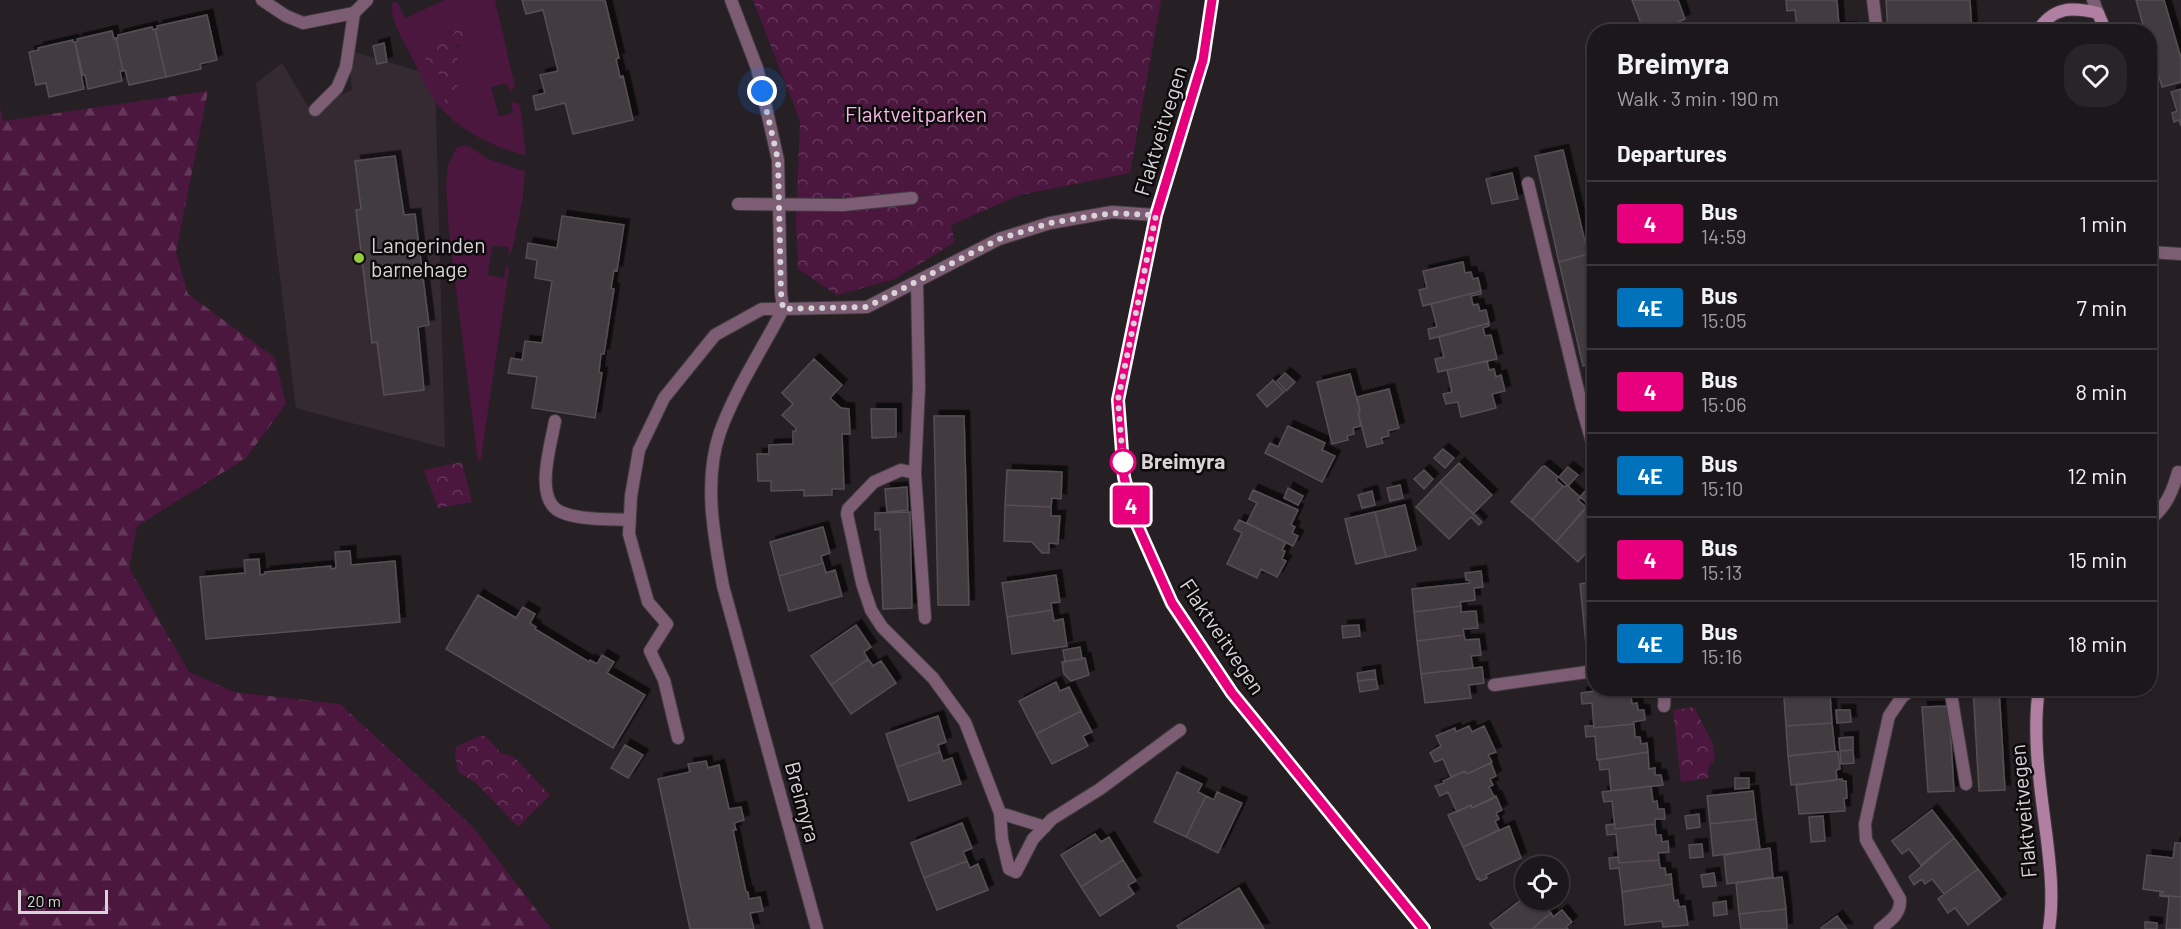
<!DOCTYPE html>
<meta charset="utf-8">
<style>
:root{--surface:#1c171b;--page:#292428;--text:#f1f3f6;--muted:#a09fa3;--line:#3a363a}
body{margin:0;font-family:Barlow,sans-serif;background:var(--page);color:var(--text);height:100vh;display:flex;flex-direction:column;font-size:22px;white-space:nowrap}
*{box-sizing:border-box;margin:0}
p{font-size:20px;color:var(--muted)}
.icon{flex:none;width:33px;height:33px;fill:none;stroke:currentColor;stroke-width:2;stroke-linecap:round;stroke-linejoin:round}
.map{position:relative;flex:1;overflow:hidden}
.drawer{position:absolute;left:1587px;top:24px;width:570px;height:672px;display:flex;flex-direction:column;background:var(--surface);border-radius:24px;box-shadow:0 2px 4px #0004,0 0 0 2px var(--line)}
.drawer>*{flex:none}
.badge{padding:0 12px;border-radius:4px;font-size:21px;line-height:39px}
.fabs{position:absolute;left:1515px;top:856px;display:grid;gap:12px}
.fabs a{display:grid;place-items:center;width:54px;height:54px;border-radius:50%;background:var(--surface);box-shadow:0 2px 4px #0004,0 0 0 2px var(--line);font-size:30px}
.scale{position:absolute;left:18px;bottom:15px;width:90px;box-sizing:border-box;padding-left:6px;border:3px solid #d8d3d6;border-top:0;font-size:16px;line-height:21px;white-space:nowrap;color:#d8d3d6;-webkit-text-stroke:4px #0d0a0c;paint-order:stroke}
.you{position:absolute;width:30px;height:30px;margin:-15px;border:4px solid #fff;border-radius:50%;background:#1a73e8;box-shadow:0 0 0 9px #1a73e833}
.map>.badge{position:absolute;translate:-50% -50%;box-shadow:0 0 0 3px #fff}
h2{padding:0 30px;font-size:22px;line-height:54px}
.round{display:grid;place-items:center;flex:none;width:63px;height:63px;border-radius:24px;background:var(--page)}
.overview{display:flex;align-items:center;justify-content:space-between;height:102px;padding:0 30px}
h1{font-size:28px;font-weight:700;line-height:45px}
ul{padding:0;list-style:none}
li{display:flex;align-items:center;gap:18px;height:84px;padding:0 30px;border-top:2px solid var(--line)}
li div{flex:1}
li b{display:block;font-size:22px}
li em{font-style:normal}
li .badge{min-width:66px;font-weight:700;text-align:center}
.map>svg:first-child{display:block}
</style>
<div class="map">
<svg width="2181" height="929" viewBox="0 0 2181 929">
<defs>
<pattern id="forest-firs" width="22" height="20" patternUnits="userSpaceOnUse" patternTransform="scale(1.5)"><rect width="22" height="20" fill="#4b173f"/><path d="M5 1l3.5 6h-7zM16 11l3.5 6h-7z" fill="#64385a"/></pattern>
<pattern id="park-crowns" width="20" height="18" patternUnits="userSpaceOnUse" patternTransform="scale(1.5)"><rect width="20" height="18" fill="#4b173f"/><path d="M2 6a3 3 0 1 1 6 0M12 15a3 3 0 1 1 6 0" fill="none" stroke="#64385a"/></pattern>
<filter id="shadow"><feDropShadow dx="5.5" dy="-5.5" stdDeviation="0" flood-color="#0009"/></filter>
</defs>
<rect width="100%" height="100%" fill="#261f24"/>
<path fill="#362a32" d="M348 50 435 76 445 448 296 408 256 83 282 63 309 108 352 90Z"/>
<path fill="#4b173f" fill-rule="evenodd" d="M445 0H495L515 87 510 92 507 83 491 87 499 116 513 113 511 102 518 103 520 105 526 155C496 149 459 130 439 106 426 91 418 68 408 50 401 37 390 18 392 3L397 2 405 18ZM453 38 461 44 455 48 446 107 439 74 425 60C424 45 436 37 450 42Z
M463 146H469L488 159 525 171 523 198 512 251 508 255 509 247 492 246 488 275 504 278 506 265 509 270 481 458 478 462 449 234 446 184 448 165 457 147Z"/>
<path fill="url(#forest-firs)" d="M208 91 176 252 188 294 275 358 286 404 246 458 137 526 129 568 189 672 234 692 340 704 473 827 551 929H0V107L3 121Z"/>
<path fill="url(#park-crowns)" d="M753 0H1161L1130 173 1020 195 951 225 955 242 895 279 837 295 798 269 796 222 800 121Z
M464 28 468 32V37L464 44H458L455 48C460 56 458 63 452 70L463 104 446 107 439 74C414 64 425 33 450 42 455 36 452 27 464 28Z
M462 462 472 502 438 508 424 470Z
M1694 707 1713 744 1715 759 1708 768 1709 778 1681 782 1673 710Z
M479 736H485L501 753 514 757 550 795 518 827 476 783 458 772 455 753 456 747Z"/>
<path fill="#433b40" stroke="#564f54" stroke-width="1.5" filter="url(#shadow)" d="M522 0H605L619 58 616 59 620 77 623 76 633 120 573 134 565 103 536 110 533 96 545 93 540 75 558 71 543 10 526 14Z
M1632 0H1678L1685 19 1655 32H1644Z
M1786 0H1837L1839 26 1797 30 1795 10 1787 11Z
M1886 0H1970L1972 32H1888Z
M2136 0H2164L2181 58V82L2162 87 2150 45V32H2145Z
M207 15 217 60 200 64 201 69 166 77 155 29H158L157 26Z
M1839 26V28L1851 27V32H1788Z
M152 27 153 30 155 29 166 77 129 85 125 70 123 71 116 38H118V35Z
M112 31 114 39 116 38 123 71H120L122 81 88 89 85 75H83L75 42 78 41 77 39Z
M73 40V42H75L84 89 49 97 46 83 36 85 29 52 39 50 38 48Z
M384 43 387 62 377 64 373 46Z
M2181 89V126L2179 120 2174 122 2172 113 2177 111 2171 92Z
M1563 150 1588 254 1559 262 1535 156Z
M395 156 404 215 415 214 429 325 418 327 424 390 384 395 377 342 372 343 356 210 361 209 355 161Z
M1512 173 1518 199 1492 204 1486 179Z
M562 216 624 225 617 271 614 270 611 288 614 289 604 354H601L599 372 602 373 595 418 532 408 537 377 508 373 511 358 522 360 525 341 542 343 552 281 535 278 537 260 526 258 528 243 557 248Z
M1588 254 1594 283V363L1583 366 1559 262Z
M1463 262 1465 273 1471 272 1473 279 1478 278 1481 291 1423 306 1419 290 1427 288 1423 271Z
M1481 291V294L1471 296 1473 305 1478 304 1480 311 1486 310 1489 323 1430 339 1428 329 1437 327 1431 304Z
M1489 323V326L1483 328 1485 336 1491 335 1497 359 1438 372 1435 359 1444 357 1439 337Z
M814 359 842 385 830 398 841 408 849 409 850 434H842L844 489H832V495L804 496V490L771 491V481H758L757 454H769V445L793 444V431H796V428L782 415 793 404 782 393Z
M1487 361 1489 370 1494 369 1496 377 1501 375 1505 391 1492 394 1496 408 1461 417 1458 402 1446 404 1443 394 1452 392 1447 370Z
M1285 373 1295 382 1286 391 1277 381Z
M1350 374 1360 411 1358 412 1361 426 1353 428 1354 434 1347 436 1348 440 1332 444 1317 382Z
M1273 380 1284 392 1267 407 1257 395Z
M1389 389 1399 428 1388 431 1389 436 1381 438 1383 443 1367 447 1358 412 1360 411 1357 397Z
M871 409H896V437L872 438Z
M934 416H964L969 605H938Z
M1288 426 1325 443 1322 450 1335 456 1322 482 1265 453 1270 443 1278 447Z
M1443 449 1454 458 1445 468 1434 458Z
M1459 463 1492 495 1473 514 1440 482Z
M1545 466 1558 477 1556 480 1563 486 1532 520 1511 502 1542 467Z
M1568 467 1578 475 1568 486 1559 477Z
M1007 470 1062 472 1061 499 1052 498 1051 507 1005 505Z
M1424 470 1433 479 1424 489 1414 479Z
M1440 482 1482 522 1479 525 1471 517 1449 539 1416 507Z
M1400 485 1403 498 1390 501 1387 488Z
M1567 485 1580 497 1578 500 1586 507 1556 542 1532 520 1563 486 1565 487Z
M907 487 908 510 887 512 885 489Z
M1589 487 1594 492V500L1590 505 1580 497Z
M1288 488 1303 496 1298 505 1284 498Z
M1253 490 1298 510 1291 525 1295 527 1292 533 1298 536 1293 546 1247 523 1257 503 1249 499Z
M1372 491 1375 505 1362 508 1358 495Z
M1005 505 1051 507V516H1060L1058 544 1049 543V553H1042L1032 542 1004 541Z
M1405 505 1416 550 1386 557 1375 512Z
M1588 506 1594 511V544L1578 562 1556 542Z
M910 512 912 608 883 609 880 529 875 530V513Z
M1375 512 1386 557 1356 564 1345 519Z
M1239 520 1286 542 1282 550 1285 551 1282 559 1286 561 1277 577 1261 569 1257 578 1227 564 1242 533 1234 529Z
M823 527 830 553 821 556 823 563 779 576 770 542Z
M350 551 351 565 395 561 400 622 206 639 200 577 245 573 244 560 259 559 260 575 265 574V572L331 566V569L336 568 335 552Z
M823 563 826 573 835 570 842 596 789 611 779 576Z
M1481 571 1483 587 1474 588 1475 600 1460 602 1461 606 1414 612 1412 589 1470 583 1469 580H1466L1465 573Z
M1056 575 1060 602 1051 603 1052 610 1007 617 1002 583Z
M1594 582V613L1583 614 1580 584Z
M478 595 516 618 523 607 535 614 530 623 536 627 535 629 589 662 590 660 597 664 602 655 614 662 607 673 645 695 613 748 446 649Z
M1461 606V612L1476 611 1478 628 1463 629 1464 635 1417 641 1414 612Z
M1052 610 1054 621 1063 619 1067 646 1012 654 1007 617Z
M1594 613V661H1591L1589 645H1586L1583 614Z
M856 625 871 647 864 652 868 659 831 685 811 656Z
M1359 625 1360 636 1343 638 1342 626Z
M1464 635 1465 640 1479 639 1481 655 1471 656 1473 668 1421 674 1417 641Z
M1080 647 1082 659 1065 662 1063 650Z
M1085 658 1089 675 1071 681 1064 674 1062 662Z
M868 659 873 666 881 661 896 683 851 714 831 685Z
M1482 667 1484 683 1469 685 1471 698 1425 703 1421 674Z
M1375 670 1376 679 1358 681 1357 673Z
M1376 679 1378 689 1360 692 1358 681Z
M1056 682 1060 691 1069 687 1081 711 1036 734 1019 701Z
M1618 688H1630L1632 704 1637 703 1638 710H1644L1645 720 1633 722 1634 724 1594 728 1592 703 1582 704 1581 693Z
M1783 688H1839V693L1784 698Z
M1839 688H1849V692L1839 693Z
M1973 688H1999L2005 790 1979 791Z
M1830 694 1832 723 1786 726 1784 698Z
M1949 706 1954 791 1928 792 1922 707Z
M1836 710H1850L1851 722 1837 723Z
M1081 711 1092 732 1083 736 1088 746 1052 764 1036 734Z
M938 716 946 742 938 745 940 752 897 767 886 734Z
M1832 723 1835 751 1788 756 1786 726Z
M1634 724 1635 737H1640L1641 744 1647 743 1648 752 1597 760 1595 736 1586 737 1585 726H1594V728Z
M1469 726 1472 732 1484 726 1496 752 1488 755 1492 762 1467 774 1465 771 1451 777 1443 759 1435 762 1430 753 1441 746 1436 736 1455 728 1456 732Z
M1853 737V750L1840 751 1839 738Z
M625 745 643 755 628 778 611 768Z
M1853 750 1854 763 1841 764 1840 751Z
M1835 751 1838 752 1840 769 1836 770 1837 780 1791 785 1788 756Z
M940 752 943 761 952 758 961 784 909 801 897 767Z
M1648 752 1649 769 1655 768V775H1661L1663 785 1611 791 1609 769 1600 770 1599 760Z
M706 761 708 768 719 765 729 809 741 807 744 820 734 823 736 830H733L746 892H748L749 899 760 897 763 911 750 913 754 929H690L658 779 690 772 688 764Z
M1491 763 1496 776 1490 779 1493 785 1489 787 1495 798 1472 808 1471 805 1457 812 1448 792 1440 796 1435 786 1444 783 1443 781 1465 771 1467 774Z
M1177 772 1202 784 1198 792 1206 796 1186 837 1154 822Z
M1735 778H1749V788L1735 789Z
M1842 779V781H1846L1847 798 1844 799 1845 811 1799 814 1796 785Z
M1651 786 1653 802 1657 801 1658 809H1664L1665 819H1655V824L1615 829 1612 801 1604 802 1602 792Z
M1753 791 1756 819 1710 824 1707 796Z
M1217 792 1242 803 1218 853 1186 837 1206 796 1214 800Z
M1496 796 1502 810 1496 813 1499 819 1495 821 1499 830 1463 847 1448 815 1471 805 1472 808Z
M1932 810 1954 838 1921 865 1909 849 1902 854 1892 841Z
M1699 814 1700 827 1687 829 1685 816Z
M1823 816 1825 841 1811 842 1809 817Z
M1756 819 1760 849 1713 856 1710 824Z
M962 823 972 848 963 852 967 861 924 878 911 843Z
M1615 824V829L1655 824 1656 835H1661L1662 842 1668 841 1669 852 1658 853 1659 860 1619 863 1616 834 1607 835 1606 825Z
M1509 826 1521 858 1486 875 1487 878 1480 881 1479 878 1477 879 1463 847Z
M1095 834 1101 842 1109 837 1123 860 1081 887 1061 855Z
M1954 838 1978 869 1944 894 1932 879 1925 884 1922 879 1914 885 1909 877Z
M2175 843H2181V897L2160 895V893L2164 892 2143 889 2147 855 2173 858Z
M1702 844 1703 857 1690 858 1689 845Z
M1770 848 1773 877 1727 884 1724 855Z
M1618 857 1619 863 1659 860 1660 868H1665L1666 875 1671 874 1672 884 1622 892 1619 868 1610 869 1609 858Z
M1123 860 1136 881 1128 885 1134 894 1100 916 1081 887Z
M967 861 970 868 978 864 988 890 937 910 924 878Z
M1978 869 2001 899 1968 925 1955 908 1948 913 1938 899Z
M1714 873 1716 886 1703 887 1701 875Z
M1782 877 1786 909 1739 914 1736 883Z
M1672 884 1674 901 1678 900 1679 907 1685 906 1688 925 1663 927 1662 921 1625 925 1622 892Z
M1239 888 1264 929H1179L1177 926Z
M2160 895 2181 897V929H2166L2169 897 2160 896Z
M1526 896V900H1546L1550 907 1547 909 1551 913 1532 929H1494L1490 924Z
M1726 901 1727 914 1714 916 1713 903Z
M1786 909 1787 929H1741L1739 914Z
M1562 910 1572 922 1566 927 1568 929H1532L1551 913 1553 917Z
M1837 916 1847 929H1822L1821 928Z
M2145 922 2157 923V929H2145Z"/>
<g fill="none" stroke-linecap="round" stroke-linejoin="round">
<g stroke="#423c40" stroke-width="14">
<path id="lane" d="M262 0 286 16 303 23 354 13
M1873 0 1877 32
M315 110 337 88 346 67 354 13 367 0
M1528 183 1582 407
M738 204 843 205 912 198
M917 282 919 387 915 473 925 618
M555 421C551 445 533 500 561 512 578 520 611 519 630 520
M915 473 901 470 874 482 848 509 847 514 862 583 871 610 882 627 933 678 965 722 1000 813 1002 839 1009 869 1016 872 1033 839 1052 819 1100 789 1180 730
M2150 519C2166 508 2173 490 2178 472
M1494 685 1594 671
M1950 688 1966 784
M1664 706 1665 688
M678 738 664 680 650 651 667 624 648 602 629 534 631 496 639 450 664 398 715 335 762 309H783
M1000 813 1045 827
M1880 929C1891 920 1901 914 1900 899L1866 840 1865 824 1889 716 1902 697 1914 688"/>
</g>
<g stroke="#423c40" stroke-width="14">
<path id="street" d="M731 0 757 68 778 160 781 293 783 309 867 307 999 239 1050 223 1112 212 1156 215
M2093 0 2098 13
M2150 252 2181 254
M783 309C763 348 735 390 720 432 703 481 714 537 723 586L817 929
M1582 407 1594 449"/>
</g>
<g stroke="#423c40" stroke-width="14">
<path id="secondary" d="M1212 0 1203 60 1156 215 1118 400 1124 477 1135 520 1171 603 1232 693 1424 929
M2037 32C2053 6 2072 7 2098 13L2106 32
M2039 688C2032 736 2040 785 2046 832 2050 864 2054 897 2049 929"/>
</g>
<use href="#lane" stroke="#7c5d73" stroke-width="12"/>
<use href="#street" stroke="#7c5d73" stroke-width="12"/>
<use href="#secondary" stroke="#b07fa1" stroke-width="12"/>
</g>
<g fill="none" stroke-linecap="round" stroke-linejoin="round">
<g stroke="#fff" stroke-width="14">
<path id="line" d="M1212 0 1203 60 1156 215 1118 400 1124 477 1135 520 1172 603 1232 693 1424 929"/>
</g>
<use href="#line" stroke="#e6007e" stroke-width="9"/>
<path stroke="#d8d3d6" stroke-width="6" stroke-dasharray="0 10.8" d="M762 91 778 160 781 293 783 309 867 307 999 239 1050 223 1112 213 1156 215 1118 400 1123 462"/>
</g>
<circle fill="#95cc3a" stroke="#0d0a0c" stroke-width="2" cx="359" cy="258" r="6"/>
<circle fill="#fff" stroke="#e6007e" stroke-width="3" cx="1123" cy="462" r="12"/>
<g text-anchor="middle" stroke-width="5" stroke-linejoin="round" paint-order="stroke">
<g font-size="21" fill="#f5bae2" stroke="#0d0a0c">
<text x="916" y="122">Flaktveitparken</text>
</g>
<g font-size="21" fill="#d8d3d6" stroke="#0d0a0c">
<text transform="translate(1161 131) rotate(-73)" y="7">Flaktveitvegen</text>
<text transform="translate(1222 637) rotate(56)" y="7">Flaktveitvegen</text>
<text transform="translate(802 802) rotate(75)" y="7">Breimyra</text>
<text transform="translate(2024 811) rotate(-95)" y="7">Flaktveitvegen</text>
</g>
<g font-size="21" fill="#d8d3d6" stroke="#0d0a0c" text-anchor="start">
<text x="371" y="253">Langerinden<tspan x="371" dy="24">barnehage</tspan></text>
</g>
<g font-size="21" font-weight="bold" fill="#d8d3d6" stroke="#0d0a0c" text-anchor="start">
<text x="1141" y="469">Breimyra</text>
</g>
</g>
</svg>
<div class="fabs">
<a><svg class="icon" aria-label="locate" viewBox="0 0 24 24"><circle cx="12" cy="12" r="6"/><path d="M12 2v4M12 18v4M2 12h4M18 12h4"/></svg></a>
</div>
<div class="scale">20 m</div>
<div class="you" style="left:762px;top:91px"></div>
<b class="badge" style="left:1131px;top:505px;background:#e6007e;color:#fff">4</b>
<section class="drawer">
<div class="overview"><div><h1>Breimyra</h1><p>Walk · 3 min · 190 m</p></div><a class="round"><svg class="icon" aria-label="heart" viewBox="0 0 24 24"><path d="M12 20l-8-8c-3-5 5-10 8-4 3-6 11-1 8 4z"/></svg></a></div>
<h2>Departures</h2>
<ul>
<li><span class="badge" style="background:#e6007e;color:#fff">4</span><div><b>Bus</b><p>14:59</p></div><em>1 min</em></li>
<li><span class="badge" style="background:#0072bc;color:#fff">4E</span><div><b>Bus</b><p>15:05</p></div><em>7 min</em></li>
<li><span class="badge" style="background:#e6007e;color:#fff">4</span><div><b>Bus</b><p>15:06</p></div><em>8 min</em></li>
<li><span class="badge" style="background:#0072bc;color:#fff">4E</span><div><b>Bus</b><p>15:10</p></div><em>12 min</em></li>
<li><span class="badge" style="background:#e6007e;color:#fff">4</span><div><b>Bus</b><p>15:13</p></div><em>15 min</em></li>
<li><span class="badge" style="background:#0072bc;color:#fff">4E</span><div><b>Bus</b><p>15:16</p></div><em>18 min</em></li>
</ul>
</section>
</div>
